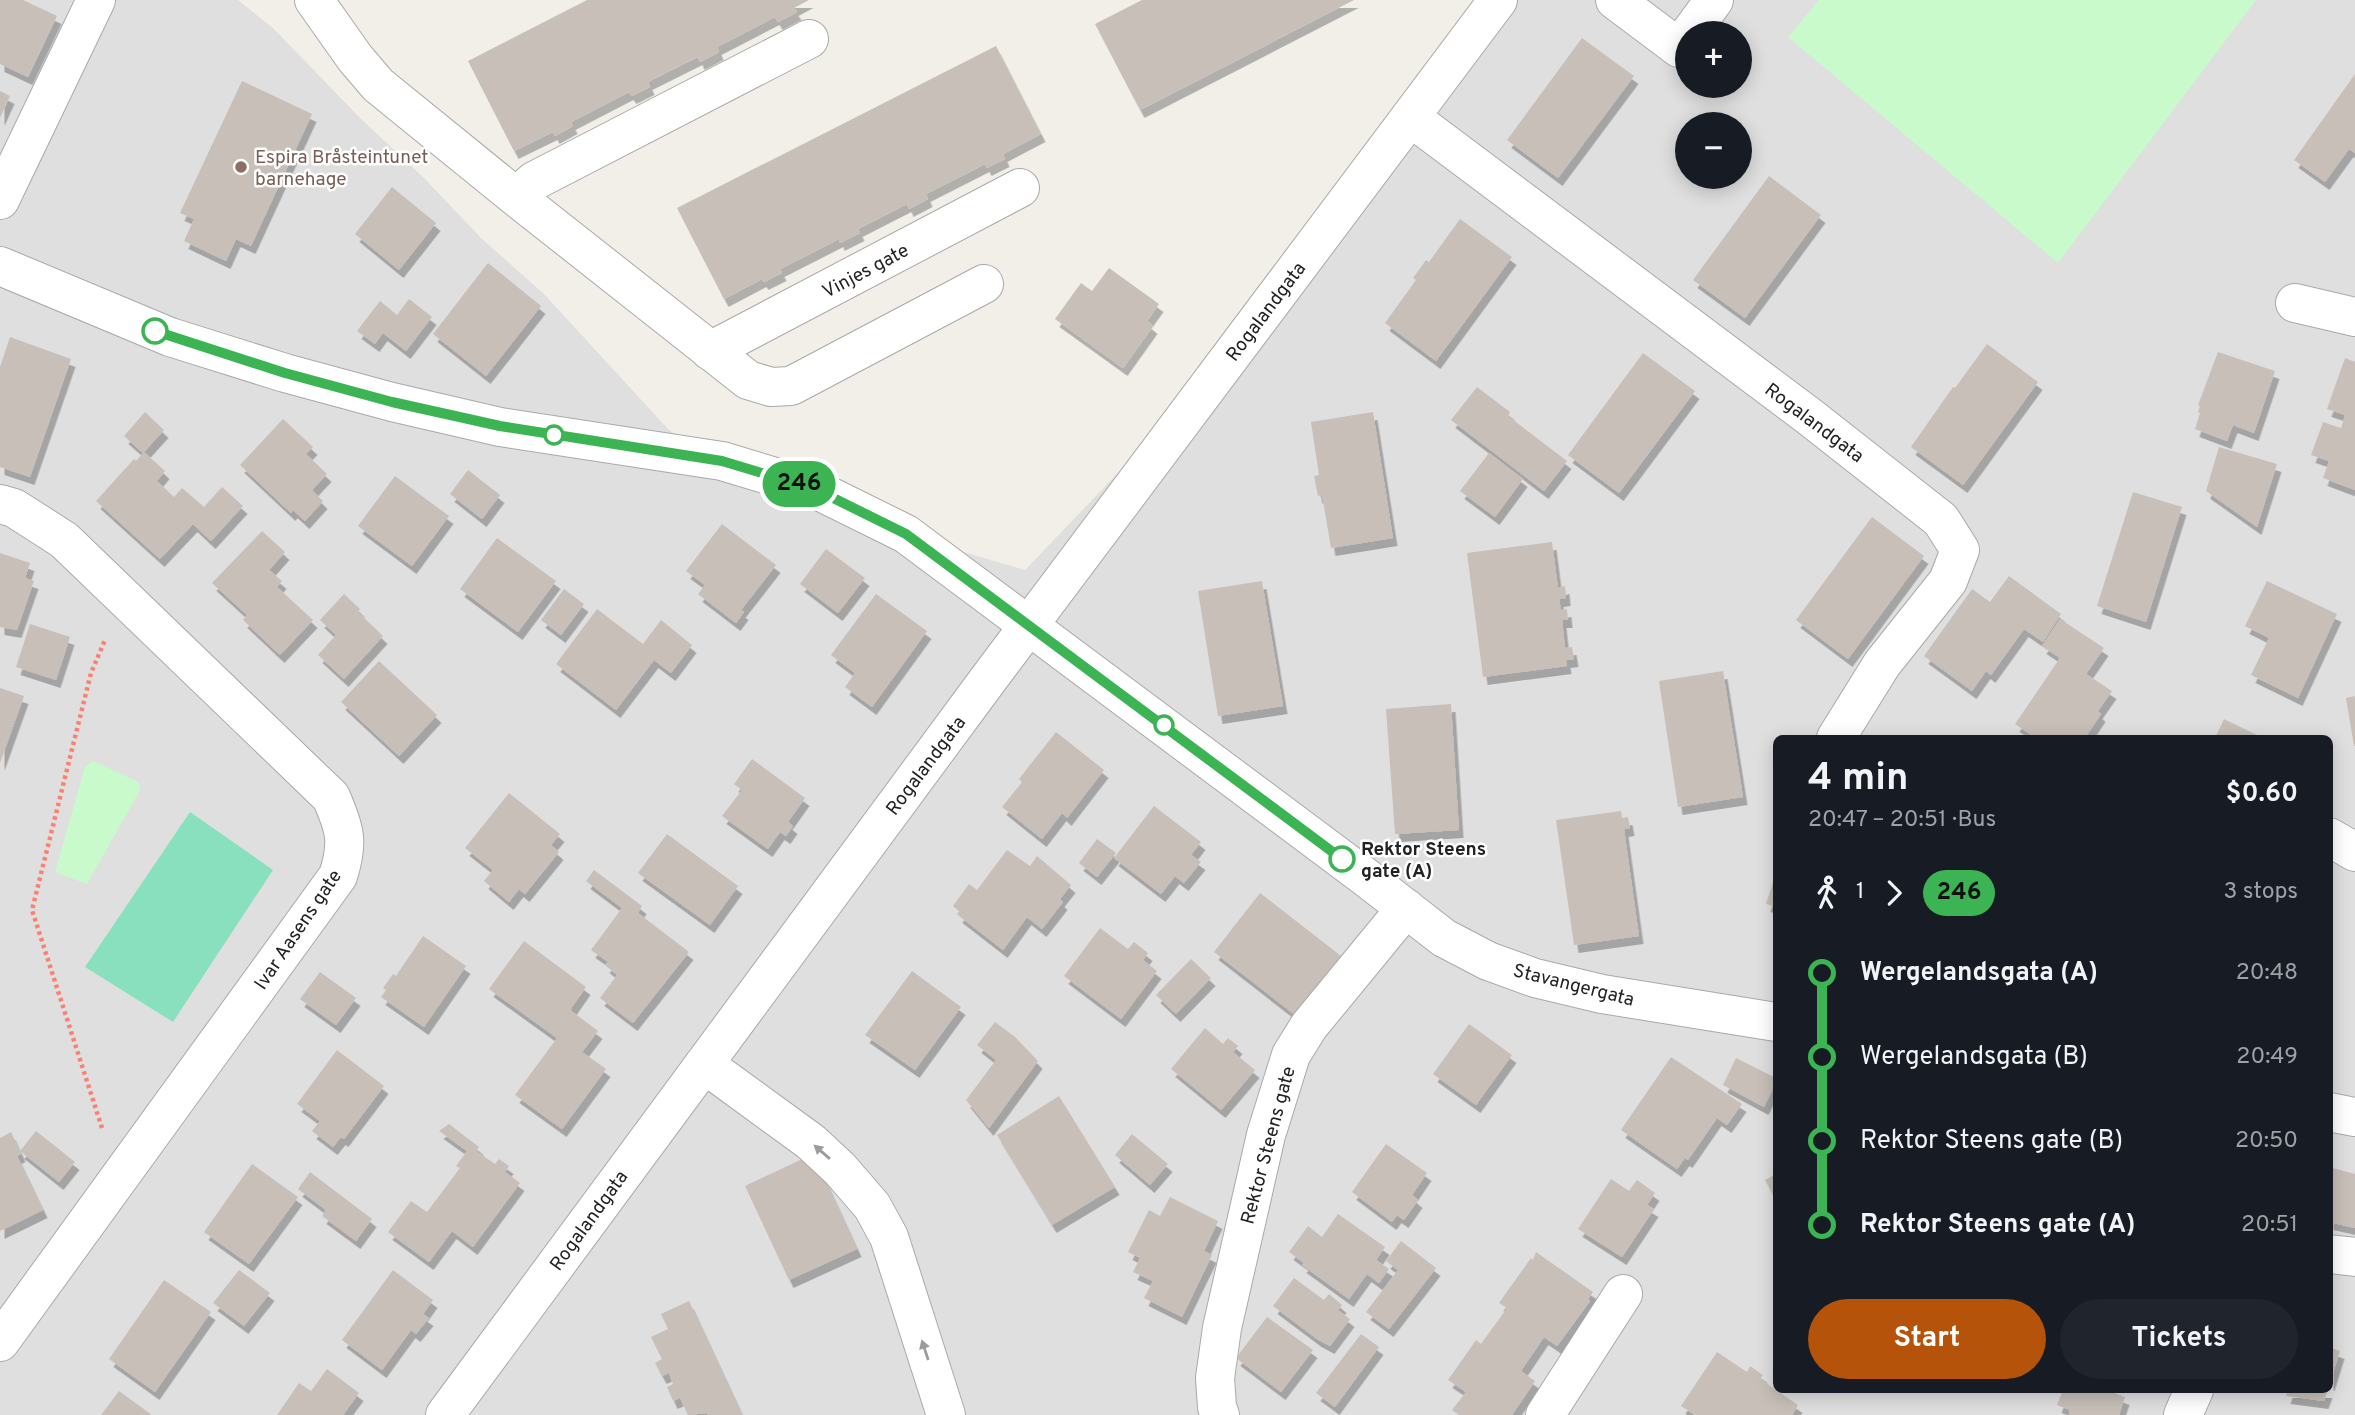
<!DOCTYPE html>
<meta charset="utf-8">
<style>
:root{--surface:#171b24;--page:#20242c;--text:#f1f3f6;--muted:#9ea1a6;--accent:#b45309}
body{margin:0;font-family:Overpass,sans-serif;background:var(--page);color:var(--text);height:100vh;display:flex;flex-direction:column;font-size:26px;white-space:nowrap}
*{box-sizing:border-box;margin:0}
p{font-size:23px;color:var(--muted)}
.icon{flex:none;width:38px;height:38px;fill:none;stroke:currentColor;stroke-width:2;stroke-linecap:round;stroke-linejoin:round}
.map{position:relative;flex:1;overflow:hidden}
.side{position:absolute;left:1773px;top:735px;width:560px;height:658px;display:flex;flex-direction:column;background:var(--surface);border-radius:10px;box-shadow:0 4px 18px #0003}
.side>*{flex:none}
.badge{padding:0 14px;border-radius:23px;font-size:24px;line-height:46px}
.fabs{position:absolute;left:1675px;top:21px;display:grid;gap:14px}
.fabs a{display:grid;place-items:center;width:77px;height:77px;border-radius:50%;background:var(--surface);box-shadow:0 4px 18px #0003;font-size:35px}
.map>.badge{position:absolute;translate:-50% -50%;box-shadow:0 0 0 4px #fff}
.legs{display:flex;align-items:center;gap:10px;height:77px;padding:0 35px;font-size:23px}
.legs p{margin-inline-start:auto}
.summary{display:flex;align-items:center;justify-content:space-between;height:119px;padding:0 35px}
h1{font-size:38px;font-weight:700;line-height:52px}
.button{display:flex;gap:14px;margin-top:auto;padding:14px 35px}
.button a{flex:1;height:80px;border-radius:42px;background:var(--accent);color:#fff;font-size:28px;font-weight:700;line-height:80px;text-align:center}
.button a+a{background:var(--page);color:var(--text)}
ul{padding:0 35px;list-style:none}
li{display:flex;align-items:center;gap:24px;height:84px;font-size:26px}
li i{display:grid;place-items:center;width:10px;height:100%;margin:0 9px;background:currentColor}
li i::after{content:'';width:18px;height:18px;margin:-9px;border:5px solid;border-radius:50%;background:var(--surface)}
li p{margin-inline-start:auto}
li:first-child i{background:linear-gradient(#0000 50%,currentColor 0)}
li:last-child i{background:linear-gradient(currentColor 50%,#0000 0)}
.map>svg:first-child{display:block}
</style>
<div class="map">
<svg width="2355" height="1415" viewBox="0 0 2355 1415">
<defs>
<filter id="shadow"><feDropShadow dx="4.5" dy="8" stdDeviation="0" flood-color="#0004"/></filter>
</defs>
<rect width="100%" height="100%" fill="#f2efe9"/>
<path fill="#e0dfdf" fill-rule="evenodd" d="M0 0H238L274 29 359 117 425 179 481 238 544 294 668 429 719 468 933 543 1025 570 1159 430 1513 0H2355V1415H0ZM1687 33H1740V86H1687ZM1687 124H1740V177H1687ZM1776 738H2329V1390H1776Z"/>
<path fill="#c8facc" d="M1819 0H2256L2058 263 1788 37Z
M93 761 138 782 140 790 87 884 55 872 85 767Z"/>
<path fill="#88e0be" d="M190 812 273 870 173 1022 85 967Z"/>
<path fill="#c7bfb8" filter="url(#shadow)" d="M0 0H23L57 16 28 77 0 64Z
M587 0H809L794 8 797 12 778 22 775 17 717 47 719 52 700 62 698 57 648 82 650 87 632 96 629 92 571 122 573 126 555 136 553 132 514 151 468 61Z
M1142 0H1354L1140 110 1095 24Z
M1582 38 1634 76 1558 178 1507 140Z
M996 46 1041 134 1003 154 1005 159 987 168 985 164 926 194 928 199 909 209 907 204 858 229 860 233 840 243 839 239 780 269 782 273 764 282 762 279 724 299 677 208Z
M2355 74V153L2349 149 2325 182 2294 160Z
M242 81 312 114 251 246 236 239 226 261 184 241 194 219 180 213Z
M0 91 10 96 0 118Z
M1769 176 1821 215 1745 318 1693 280Z
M392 187 436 223 399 270 355 234Z
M1460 219 1512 257 1436 361 1385 323 1416 280 1413 278 1426 260 1429 262Z
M488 263 541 306 486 376 433 334Z
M1109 268 1159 304 1147 321 1153 326 1123 368 1055 319 1081 283 1092 291Z
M409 299 432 317 406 351 383 333 375 344 357 331 380 301 397 315Z
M10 337 71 359 30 477 0 467V367Z
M1987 344 2038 382 1963 485 1911 447 1953 387 1955 388Z
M2218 352 2275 371 2254 433 2233 425 2227 441 2195 429 2200 413 2198 412 2200 406 2198 405Z
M1643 353 1695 391 1619 493 1568 455Z
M2345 358 2355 362V490L2323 478 2329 461 2311 455 2323 422 2341 428 2345 415 2327 409Z
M1477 387 1510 412 1508 416 1567 461 1544 491 1451 420Z
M145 412 164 430 144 452 165 471 157 481 174 497 182 488 204 507 222 487 243 506 211 541 193 524 160 559 96 501 134 459 136 461 143 453 124 436Z
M1373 412 1393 538 1331 548 1322 495 1318 496 1314 476 1319 475 1311 422Z
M283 419 313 447 306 454 327 474 312 490 323 501 305 521 293 510 291 513 240 465Z
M2219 447 2277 464 2257 527 2206 491Z
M1489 453 1523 479 1495 517 1460 491Z
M468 470 500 495 482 519 450 494Z
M395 476 449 516 412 566 358 526Z
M2133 492 2182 507 2146 622 2097 606Z
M1872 517 1924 556 1848 659 1796 620Z
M722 524 776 565 741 610 744 612 736 623 698 594 705 585 686 571Z
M262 531 285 552 269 570 282 581 277 587 313 620 280 655 243 620 247 615 212 583Z
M497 538 556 581 518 632 460 589Z
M1552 542 1558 588 1565 586 1566 598 1559 599 1561 610 1567 609 1568 620H1562L1565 648 1572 647 1574 659 1566 660 1567 666 1483 677 1467 553Z
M826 549 865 578 838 613 800 584Z
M0 553 30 563 25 578 34 581 17 630 0 627Z
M2009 576 2061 614 2043 642 2024 629 1991 675 1986 671 1972 691 1924 656 1972 589 1990 602Z
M1262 581 1283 706 1218 716 1198 591Z
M2267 581 2337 614 2298 698 2251 675 2269 638 2245 626Z
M564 589 584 604 561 635 541 620Z
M344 594 360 609 358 612 383 636 344 679 318 655 336 635 320 620Z
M876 594 927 631 872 707 845 687 855 673 831 655Z
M597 609 643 644 661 620 692 645 671 673 654 660 616 710 556 664Z
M2060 619 2104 648 2086 674 2112 691 2098 711 2101 714 2085 738H2036L2015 724 2060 658 2042 646Z
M30 624 70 637 56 680 16 667Z
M379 661 437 715 399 756 341 702Z
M1723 671 1743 797 1678 807 1659 681Z
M0 688 24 696 0 763Z
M2355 696V746H2354L2346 698Z
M1451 704 1459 830 1395 834 1386 709Z
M2224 719 2263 738H2215Z
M1056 732 1104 770 1067 818 1062 813 1042 839 1002 807 1022 782 1019 779Z
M752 759 805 798 788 822 793 826 786 836 780 832 768 849 722 816 742 790 734 784Z
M509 793 560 834 551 845 559 852 525 894 519 889 509 902 484 881 493 870 465 848Z
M1154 806 1201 842 1191 855 1201 862 1184 883 1175 876 1161 894 1114 858Z
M1621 811 1622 818 1628 817 1630 828 1624 829 1639 936 1574 945 1556 820Z
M667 834 738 886 710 925 638 873Z
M1097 839 1116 853 1097 877 1079 863Z
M1007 850 1030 866 1037 856 1071 885 1060 899 1063 902 1042 929 1027 917 1003 950 958 915 960 912 953 906 969 884 977 890Z
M594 870 642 906 638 913 689 952 633 1023 600 998 617 975 605 965 608 962 591 950 622 908 586 881Z
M1776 873V907L1766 904Z
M1260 893 1341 956 1295 1015 1214 952Z
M1100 928 1128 949 1134 942 1148 953 1143 960 1157 971 1121 1019 1064 976Z
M423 936 466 966 424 1027 381 997 386 990 383 988 393 974 396 976Z
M524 941 586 987 570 1010 598 1031 582 1052 606 1069 562 1129 515 1095 557 1038 489 989Z
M1191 959 1211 978 1176 1014 1156 995Z
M912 971 961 1007 915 1070 865 1035Z
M320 972 356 998 336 1025 300 999Z
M995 1022 1015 1037 1038 1061 989 1128 966 1100 996 1060 977 1045Z
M1469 1024 1512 1055 1476 1105 1433 1074Z
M1205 1028 1223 1044 1228 1038 1238 1046 1233 1052 1255 1070 1221 1110 1171 1069Z
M337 1050 384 1086 344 1139 341 1137 333 1147 312 1131 320 1121 297 1104Z
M1671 1057 1742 1104 1727 1125 1717 1118 1688 1160 1685 1158 1677 1169 1621 1130Z
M1736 1058 1776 1078V1083L1764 1107 1723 1085Z
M1059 1096 1115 1187 1052 1225 997 1135Z
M449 1124 479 1147 476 1151 495 1164 499 1159 509 1166 505 1172 520 1183 473 1247 452 1231 429 1262 388 1232 411 1201 427 1212 460 1168 456 1166 467 1151 439 1131Z
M36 1131 75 1162 59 1182 20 1151Z
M11 1132 21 1154 17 1156 43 1210 0 1231V1138Z
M1132 1134 1168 1164 1150 1185 1115 1155Z
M1386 1144 1427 1173 1412 1195 1418 1200 1404 1220 1397 1215 1392 1222 1352 1192Z
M813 1154 857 1249 789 1280 745 1186Z
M252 1164 298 1197 249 1264 204 1232Z
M2329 1167 2355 1174V1228L2329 1222Z
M310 1172 372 1219 356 1241 322 1216 326 1210 298 1189Z
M1776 1174V1201L1765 1180Z
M1611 1179 1629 1191 1637 1180 1655 1193 1647 1205 1654 1209 1622 1257 1578 1229Z
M1170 1197 1218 1221 1204 1251 1212 1255 1182 1317 1144 1298 1153 1281 1133 1272 1140 1258 1128 1252 1149 1210 1160 1216Z
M1338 1214 1385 1247 1376 1260 1389 1269 1379 1283 1367 1274 1349 1299 1302 1265 1304 1263 1289 1252 1308 1226 1322 1237Z
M1401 1241 1436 1268 1389 1329 1366 1312 1398 1270 1386 1261Z
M1536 1252 1593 1292 1588 1299 1590 1301 1557 1346 1544 1337 1521 1371 1535 1381 1512 1415H1459L1452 1410 1466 1392 1448 1380 1476 1340 1481 1344 1507 1308 1499 1303 1531 1258 1533 1260Z
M239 1270 270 1293 244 1326 213 1303Z
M393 1270 433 1300 423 1314 429 1318 416 1334 411 1330 382 1370 342 1340Z
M1294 1278 1324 1300 1329 1294 1342 1305 1338 1310 1350 1319 1330 1346 1317 1339 1273 1306Z
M164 1280 211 1312 155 1392 109 1359Z
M689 1301 742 1415H708L707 1413 688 1415 680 1398 673 1401 667 1387 673 1384 669 1373 662 1376 655 1363 662 1359 651 1337 668 1329 661 1314Z
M1267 1317 1313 1350 1281 1392 1236 1358Z
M1361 1334 1379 1347 1335 1407 1316 1393Z
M2329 1347 2340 1351 2330 1383H2329Z
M1717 1352 1747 1372 1750 1366 1763 1375 1760 1379 1798 1405 1792 1415H1695L1681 1406Z
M327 1369 359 1393 343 1415H277L299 1383 311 1391Z
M2063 1390H2106L2125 1397 2119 1415H2069L2070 1410 2057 1405Z
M2288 1390H2328L2324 1401 2286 1396Z
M119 1391 152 1415H101Z"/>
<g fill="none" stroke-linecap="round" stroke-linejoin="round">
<g stroke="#a9a9a9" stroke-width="40">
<path id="minor" d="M314 0 355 58 378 85 516 197 748 380 771 387 791 386 984 284
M1615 0 1679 48 1687 37
M1690 33 1714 0
M1410 117 1810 417 1941 520 1960 550 1948 581 1882 664 1836 738
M516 197 534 181 809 39
M0 200 96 0
M0 266 170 337 285 373 392 402 500 427 722 461 815 489 906 534 1364 876 1444 938 1488 961 1535 978 1602 994 1776 1022
M2295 303 2355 317
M710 351 1020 188
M0 504 14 508 64 540 331 797C345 829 349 842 338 876L0 1342
M2329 837 2355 852
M704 1064 811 1142 840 1169 872 1206 889 1237 946 1415
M2329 1112 2355 1117
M2329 1254 2355 1257
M445 1415 987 681 1498 0
M1220 1415 1217 1407 1215 1378 1222 1328 1266 1135 1291 1055 1309 1026 1406 908
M1545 1415 1623 1294
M2183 1415 2194 1390"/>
</g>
<path stroke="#fa8072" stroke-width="4.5" stroke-dasharray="3.5 3.5" stroke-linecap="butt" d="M102 1128 32 910 91 673 105 640"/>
<use href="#minor" stroke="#fff" stroke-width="38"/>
</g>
<defs><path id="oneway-solid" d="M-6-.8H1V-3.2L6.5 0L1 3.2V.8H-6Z" transform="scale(1.75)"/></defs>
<g fill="#9c9c9c">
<use href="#oneway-solid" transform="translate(822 1152) rotate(-139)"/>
<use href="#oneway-solid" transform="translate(925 1350) rotate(-108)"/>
</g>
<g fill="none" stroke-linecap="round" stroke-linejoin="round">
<g stroke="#fff" stroke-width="16">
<path id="line-1" d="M155 331 285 373 392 402 500 426 722 461 815 489 906 534 1342 859"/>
</g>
<use href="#line-1" stroke="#3cb454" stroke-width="10"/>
</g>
<circle fill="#8d6e63" stroke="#fff" stroke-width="2.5" cx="241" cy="167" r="7"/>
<g fill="#fff" stroke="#3cb454" stroke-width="3.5">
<circle cx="155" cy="331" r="12"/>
<circle cx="554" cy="435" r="9"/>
<circle cx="1164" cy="725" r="9"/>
<circle cx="1342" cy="859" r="12"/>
</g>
<g text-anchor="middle" stroke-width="5" stroke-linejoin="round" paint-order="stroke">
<g font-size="19" fill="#785e54" stroke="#fff" text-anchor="start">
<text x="255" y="163">Espira Bråsteintunet<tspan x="255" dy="22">barnehage</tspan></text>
</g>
<g font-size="19" fill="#222" stroke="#fff">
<text transform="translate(865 270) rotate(-28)" y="7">Vinjes gate</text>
<text transform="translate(1265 311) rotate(-53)" y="7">Rogalandgata</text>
<text transform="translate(1815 422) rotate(37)" y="7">Rogalandgata</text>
<text transform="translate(925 765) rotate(-53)" y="7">Rogalandgata</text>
<text transform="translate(297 929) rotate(-56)" y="7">Ivar Aasens gate</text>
<text transform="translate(1574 984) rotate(14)" y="7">Stavangergata</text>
<text transform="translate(1267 1145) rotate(-75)" y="7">Rektor Steens gate</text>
<text transform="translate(588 1220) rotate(-54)" y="7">Rogalandgata</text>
</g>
<g font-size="19" font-weight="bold" fill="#222" stroke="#fff" text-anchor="start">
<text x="1361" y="855">Rektor Steens<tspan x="1361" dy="22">gate (A)</tspan></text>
</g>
</g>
</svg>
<div class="fabs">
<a>+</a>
<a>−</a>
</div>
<b class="badge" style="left:799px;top:484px;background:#3cb454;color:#111">246</b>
<section class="side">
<div class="summary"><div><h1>4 min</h1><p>20:47 – 20:51 · Bus</p></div><b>$0.60</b></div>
<div class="legs"><svg class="icon" aria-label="walk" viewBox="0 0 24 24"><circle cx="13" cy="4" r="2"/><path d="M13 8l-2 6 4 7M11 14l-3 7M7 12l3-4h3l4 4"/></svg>1<svg class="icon" aria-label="forward" viewBox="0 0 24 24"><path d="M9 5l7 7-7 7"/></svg><b class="badge" style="background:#3cb454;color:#111">246</b><p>3 stops</p></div>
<ul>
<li><i style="color:#3cb454"></i><b>Wergelandsgata (A)</b><p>20:48</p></li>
<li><i style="color:#3cb454"></i><span>Wergelandsgata (B)</span><p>20:49</p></li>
<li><i style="color:#3cb454"></i><span>Rektor Steens gate (B)</span><p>20:50</p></li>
<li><i style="color:#3cb454"></i><b>Rektor Steens gate (A)</b><p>20:51</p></li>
</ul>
<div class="button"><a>Start</a><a>Tickets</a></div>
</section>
</div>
